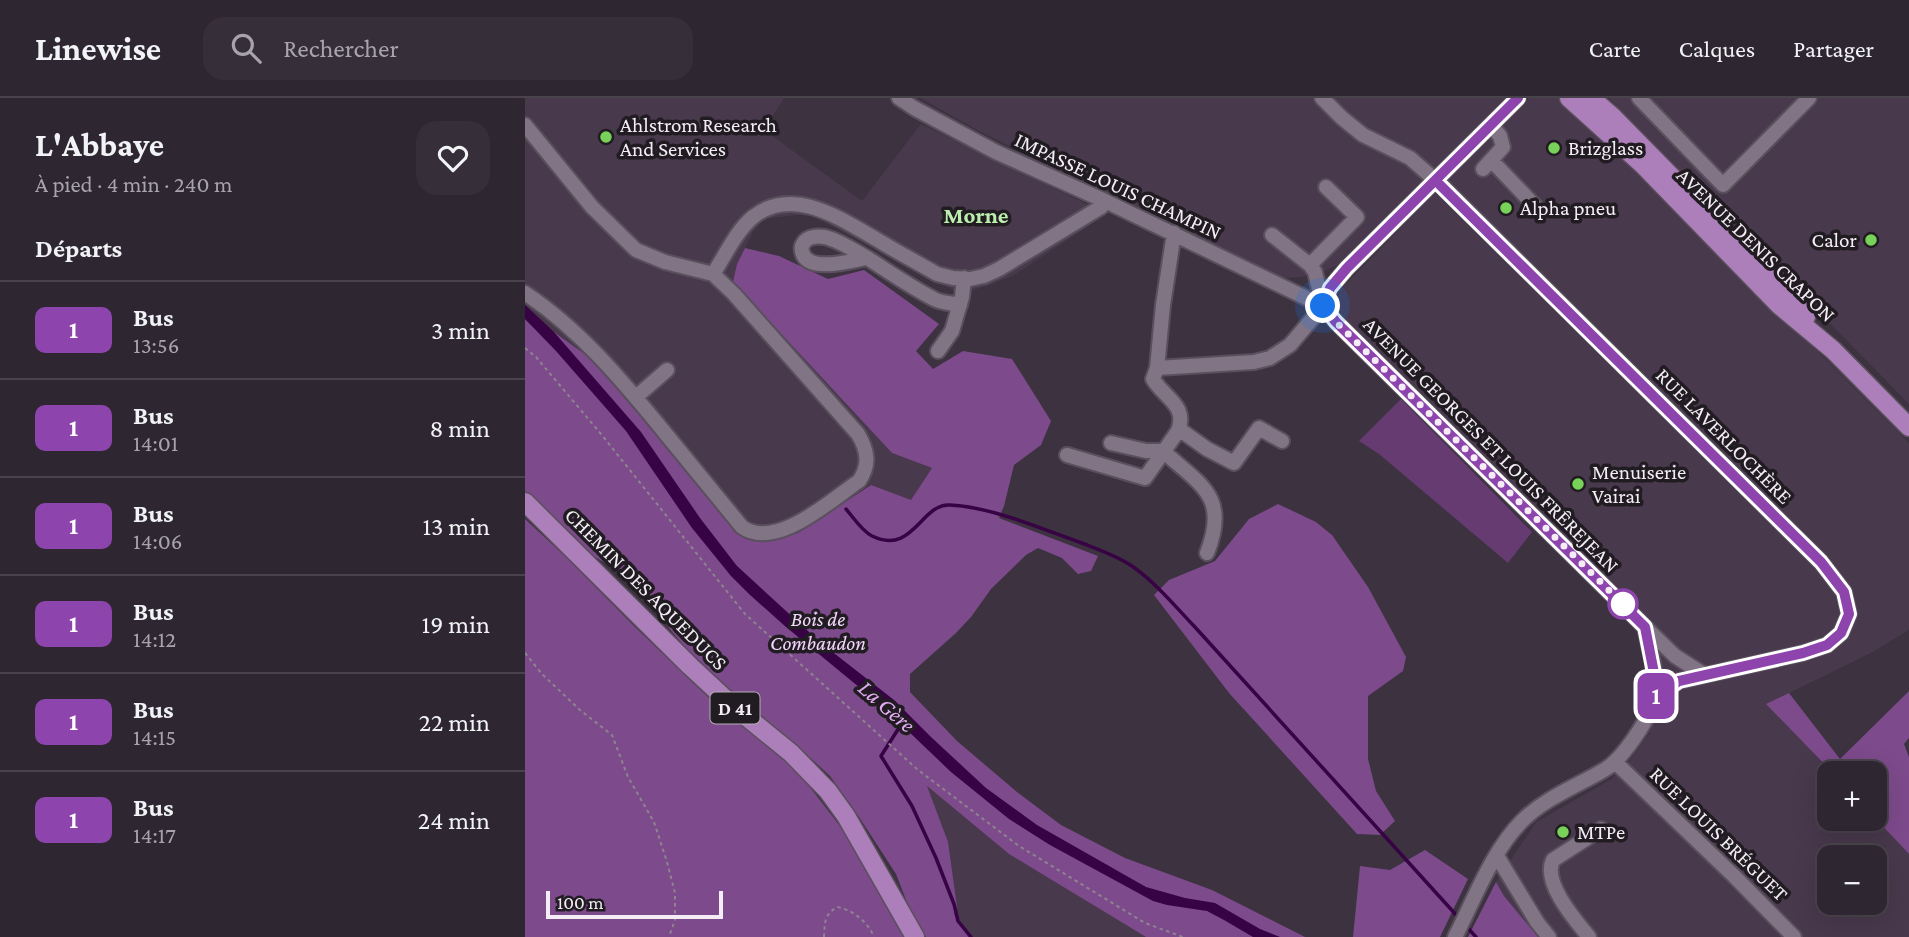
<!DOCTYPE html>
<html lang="fr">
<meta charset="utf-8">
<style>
:root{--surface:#2e2630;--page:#362e38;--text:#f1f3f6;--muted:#a7a5ab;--line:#49434c}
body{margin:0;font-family:"Crimson Pro",serif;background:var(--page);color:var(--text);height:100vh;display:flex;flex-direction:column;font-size:26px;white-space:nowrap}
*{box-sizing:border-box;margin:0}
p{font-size:23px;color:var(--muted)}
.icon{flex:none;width:38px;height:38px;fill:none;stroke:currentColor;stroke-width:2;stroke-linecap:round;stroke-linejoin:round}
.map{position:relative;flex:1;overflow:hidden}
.details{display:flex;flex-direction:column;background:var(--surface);width:525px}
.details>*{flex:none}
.badge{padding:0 14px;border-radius:10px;font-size:24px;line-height:46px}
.fabs{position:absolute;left:1292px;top:663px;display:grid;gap:14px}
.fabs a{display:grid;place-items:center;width:70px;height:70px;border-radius:14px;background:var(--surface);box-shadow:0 7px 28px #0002,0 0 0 2px var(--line);font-size:35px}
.scale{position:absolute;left:21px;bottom:18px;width:177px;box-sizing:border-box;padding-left:7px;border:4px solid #f4edf6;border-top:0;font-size:19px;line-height:24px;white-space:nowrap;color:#f4edf6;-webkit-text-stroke:5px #211c22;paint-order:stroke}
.you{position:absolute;width:35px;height:35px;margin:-18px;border:5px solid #fff;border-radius:50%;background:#1a73e8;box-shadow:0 0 0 10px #1a73e833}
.map>.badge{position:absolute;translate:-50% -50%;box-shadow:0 0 0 4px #fff}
h2{padding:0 35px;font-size:26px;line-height:63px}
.round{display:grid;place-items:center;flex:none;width:74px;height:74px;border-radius:21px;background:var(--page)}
.headline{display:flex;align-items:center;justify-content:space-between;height:119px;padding:0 35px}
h1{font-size:33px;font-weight:700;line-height:52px}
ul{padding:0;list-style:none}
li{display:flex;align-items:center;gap:21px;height:98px;padding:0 35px;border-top:2px solid var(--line)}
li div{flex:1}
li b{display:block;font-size:26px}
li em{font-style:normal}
li .badge{min-width:77px;font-weight:700;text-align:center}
header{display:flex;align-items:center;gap:42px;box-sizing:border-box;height:98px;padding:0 35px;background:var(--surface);border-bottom:2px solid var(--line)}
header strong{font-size:33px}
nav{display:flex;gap:38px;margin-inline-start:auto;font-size:24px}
.search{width:490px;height:63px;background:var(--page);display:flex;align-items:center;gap:18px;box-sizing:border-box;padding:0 24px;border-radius:21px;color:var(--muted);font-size:26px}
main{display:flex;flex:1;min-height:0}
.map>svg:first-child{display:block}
</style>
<header>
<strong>Linewise</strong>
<div class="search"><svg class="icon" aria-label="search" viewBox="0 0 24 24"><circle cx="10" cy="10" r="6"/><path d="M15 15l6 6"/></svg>Rechercher</div>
<nav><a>Carte</a><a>Calques</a><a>Partager</a></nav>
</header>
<main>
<section class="details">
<div class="headline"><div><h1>L'Abbaye</h1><p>À pied · 4 min · 240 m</p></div><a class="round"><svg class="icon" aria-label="heart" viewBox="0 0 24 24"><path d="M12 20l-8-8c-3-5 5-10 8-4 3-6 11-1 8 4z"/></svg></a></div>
<h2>Départs</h2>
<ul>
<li><span class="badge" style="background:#8e44ad;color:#fff">1</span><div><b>Bus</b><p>13:56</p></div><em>3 min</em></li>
<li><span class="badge" style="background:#8e44ad;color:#fff">1</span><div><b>Bus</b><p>14:01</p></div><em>8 min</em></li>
<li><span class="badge" style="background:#8e44ad;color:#fff">1</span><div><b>Bus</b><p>14:06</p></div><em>13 min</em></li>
<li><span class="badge" style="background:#8e44ad;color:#fff">1</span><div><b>Bus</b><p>14:12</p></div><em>19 min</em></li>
<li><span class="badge" style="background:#8e44ad;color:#fff">1</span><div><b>Bus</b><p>14:15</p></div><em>22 min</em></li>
<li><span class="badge" style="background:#8e44ad;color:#fff">1</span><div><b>Bus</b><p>14:17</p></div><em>24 min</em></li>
</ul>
</section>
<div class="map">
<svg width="1384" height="839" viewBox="0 0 1384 839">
<rect width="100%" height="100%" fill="#3d3240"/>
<path fill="#48394c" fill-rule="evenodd" d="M0 0H259L239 32 337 103 396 26 582 116 489 177 467 186 448 192H428L288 118 272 117 239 121 228 134 212 166 209 184 367 355 407 370 386 403 345 387 273 435 238 443 221 441 68 262 29 234 0 207Z
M395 0H983L813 167 797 174 776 179 758 180 725 166 456 34Z
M1004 0H1041L1384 345V532L1344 556 1242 606 1308 675 1304 676V721H1349V719L1384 756V839H1013L979 798 971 784 1011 724 1085 682 1100 669 1124 636 1133 614 1134 584 1125 528 1116 513 817 219 812 201 815 192ZM1304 760H1349V805H1304Z
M1084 0H1384V306Z
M401 687 484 756 621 839H444L429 816Z"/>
<path fill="#653b71" d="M876 301 1007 434 983 465 854 356 834 343Z"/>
<path fill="#7d4a8b" d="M220 150 254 158 303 181 339 172 414 226 391 253 408 271 438 253 487 261 526 323 516 347 489 367 479 408 474 420 573 458 566 473 553 476 537 460 513 450 501 457 466 491 446 519 431 535 385 576V594L432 643 492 694 536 727 600 760 687 792 780 839H621L484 756 402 688 423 744 432 809 429 816 444 839H401L388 820 371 776 334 719 305 678 278 653 221 607 165 555 143 529 125 498 112 484 55 450 0 395V221L20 240 29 234 68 262 221 441 238 443 273 435 346 387 386 402 407 370 367 355 208 184 212 166Z
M753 406 791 424 807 437 843 489 881 559 878 573 843 598V661L851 693 870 723 855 737 832 736 704 595 629 497 644 482 690 463 724 421Z
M0 421 40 458 110 529 183 599 231 634 271 671 321 736 381 839H0Z
M1384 593V640L1379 646 1384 659V756L1349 719V676L1308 675 1241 606 1264 595 1315 661Z
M900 752 943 781 915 839H828L835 768 865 772Z
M971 784 979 798 1013 839H943Z"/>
<path fill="#380345" d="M0 207 29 234 116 334 175 420 212 468 296 545 369 602 406 639 461 690 512 727 621 789 660 800 690 805 735 831 755 839H728L699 822 682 813 642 807 628 803 525 747 484 721 426 674 357 608 261 529 224 496 206 478 167 430 101 333 31 253 0 221Z"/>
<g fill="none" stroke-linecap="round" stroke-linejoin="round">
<path stroke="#380345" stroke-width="3.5" d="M321 411C328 419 337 433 347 438 388 458 396 405 425 407 466 409 515 430 554 444 572 451 591 457 607 468 631 485 649 507 669 528L933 819
M379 622 356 658 387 708 411 760 429 806 433 823 446 839
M941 828 951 839"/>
<g stroke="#5a505d" stroke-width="18">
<path id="minor" d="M374 0 389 10 471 54 580 103 798 208 811 224 1120 529C1124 550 1133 576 1130 598 1127 618 1097 662 1079 672 1052 688 1020 700 997 723 967 753 949 802 930 839
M797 0 817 20 838 37 885 60 917 88 1296 464 1319 494 1324 516 1316 535 1302 547 1278 555 1154 583 1130 599
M1114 0 1198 87 1284 0
M0 27 67 109 111 152 140 164 188 176 209 196 333 336C343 353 345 367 334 383 306 402 251 453 217 429 190 396 163 363 136 330 96 281 53 230 0 195
M966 62 1011 109
M958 71 978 49 975 38 966 27
M747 137 785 167 790 174 798 208
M341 160C327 163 281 176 277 153 276 149 277 147 280 143 285 138 293 138 300 139 316 143 330 153 344 161 365 175 386 189 409 201 416 205 426 205 435 207
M785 167 832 119 801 89
M188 176C200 158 211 133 228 119 269 86 319 123 356 144 374 155 393 165 412 176L428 180 445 181 459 178 474 171 576 109 580 103
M413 253 427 233 437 199 439 180
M632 270 638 207 649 135
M111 299 142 272
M654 331 682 351 709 365 734 330 757 343
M586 345 621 353H638C677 388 704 399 682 455
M542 357 620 380 653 333C663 307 639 300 628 281L632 270 729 264 745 260 765 247 798 208 805 190 822 170 993 0
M1120 529 1150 558 1178 576
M1090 664 1209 778 1269 839
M972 758 1012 824 1024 839
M1064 839C1050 822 1017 784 1028 762L1076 731"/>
</g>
<g stroke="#5a505d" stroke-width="21">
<path id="major" d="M1044 0 1117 66 1254 207 1308 252 1384 329
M1066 0 1087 18 1264 198 1281 219
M0 404 165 568 207 607 266 655 303 693 321 718 390 839"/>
</g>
<path stroke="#8e8490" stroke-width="2" stroke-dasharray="3.5 3.5" stroke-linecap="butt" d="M0 250 11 259 76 336 220 516 393 672 494 748 620 825 658 839
M0 555 17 576 55 612 87 637 103 679 129 724 142 764 150 795V822L144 839
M299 839C300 824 299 817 312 809 328 812 343 824 349 839"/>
<use href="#minor" stroke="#817485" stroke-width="14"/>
<use href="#major" stroke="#ad7fba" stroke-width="18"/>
</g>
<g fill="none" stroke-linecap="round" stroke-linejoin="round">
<g stroke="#fff" stroke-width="16">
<path id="line" d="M915 87 1296 464 1319 494 1324 516 1316 535 1302 547 1278 555 1154 583 1130 599 1129 575 1120 529 811 224 798 208 805 190 822 170 993 0"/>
</g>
<use href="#line" stroke="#8e44ad" stroke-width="10"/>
<path stroke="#f4edf6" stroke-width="7" stroke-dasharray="0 12.6" d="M798 208 811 224 1098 506"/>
</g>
<g fill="#78d259" stroke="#211c22" stroke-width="2.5">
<circle cx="81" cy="39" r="7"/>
<circle cx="1029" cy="50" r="7"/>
<circle cx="981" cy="110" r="7"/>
<circle cx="1346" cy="142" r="7"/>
<circle cx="1053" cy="386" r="7"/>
<circle cx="1038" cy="734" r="7"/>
</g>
<circle fill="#fff" stroke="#8e44ad" stroke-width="3.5" cx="1098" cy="506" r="14"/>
<g text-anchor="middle" stroke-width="7" stroke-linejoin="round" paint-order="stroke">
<rect fill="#211c22" stroke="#b5aeb6" stroke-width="2" x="185.5" y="594.5" width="49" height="31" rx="5"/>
<g font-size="19" font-weight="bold" fill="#f4edf6">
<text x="210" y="617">D 41</text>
</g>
<g font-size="21" fill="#f4edf6" stroke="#211c22" text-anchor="start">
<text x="95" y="34">Ahlstrom Research<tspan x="95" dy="24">And Services</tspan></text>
<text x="1043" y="57">Brizglass</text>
<text x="995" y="117">Alpha pneu</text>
<text x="1332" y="149" text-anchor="end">Calor</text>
<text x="1067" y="381">Menuiserie<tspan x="1067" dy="24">Vairai</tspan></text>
<text x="1052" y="741">MTPe</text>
</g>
<g font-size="21" fill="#f4edf6" stroke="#211c22">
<text transform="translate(593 88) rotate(25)" y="7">IMPASSE LOUIS CHAMPIN</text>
<text transform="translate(1231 147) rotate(44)" y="7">AVENUE DENIS CRAPON</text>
<text transform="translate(1199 338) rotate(45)" y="7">RUE LAVERLOCHÈRE</text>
<text transform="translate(966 347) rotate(45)" y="7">AVENUE GEORGES ET LOUIS FRÊREJEAN</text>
<text transform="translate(121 491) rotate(45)" y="7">CHEMIN DES AQUEDUCS</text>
<text transform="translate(1194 736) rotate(44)" y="7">RUE LOUIS BRÉGUET</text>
</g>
<g font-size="21" font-style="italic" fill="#f3d6fb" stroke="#211c22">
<text x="293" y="528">Bois de<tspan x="293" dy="24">Combaudon</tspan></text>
</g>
<g font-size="23" font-weight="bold" fill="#bceead" stroke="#211c22">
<text x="451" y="125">Morne</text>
</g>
<g font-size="23" font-style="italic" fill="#e4abf5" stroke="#211c22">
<text transform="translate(362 608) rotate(41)" y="8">La Gère</text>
</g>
</g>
</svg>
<div class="fabs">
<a>+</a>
<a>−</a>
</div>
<div class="scale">100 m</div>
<div class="you" style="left:798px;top:208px"></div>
<b class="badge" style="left:1131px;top:598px;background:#8e44ad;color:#fff">1</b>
</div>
</main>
